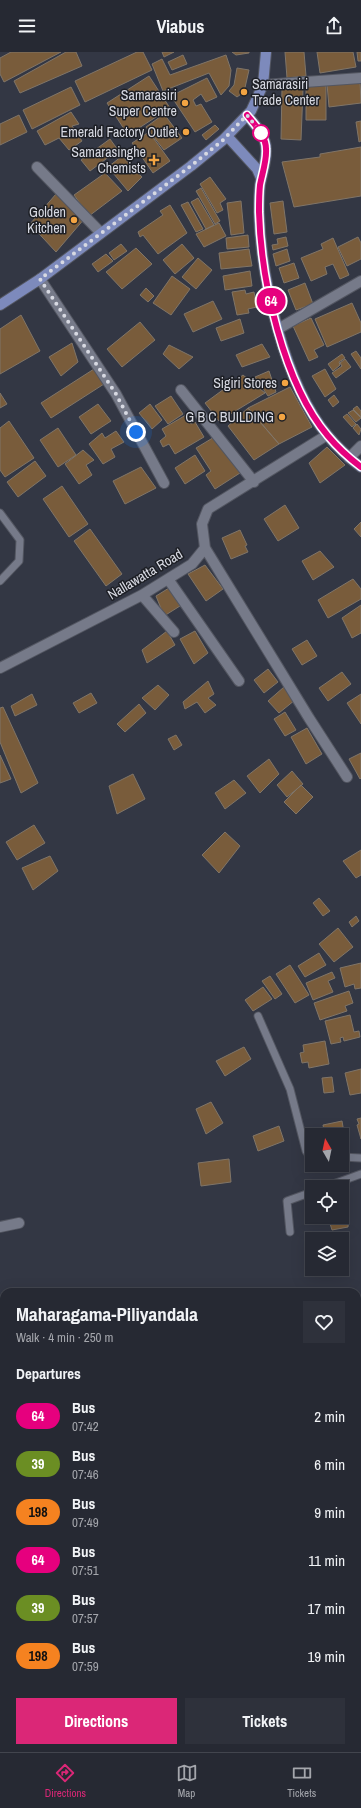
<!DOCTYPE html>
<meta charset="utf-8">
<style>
:root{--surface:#262933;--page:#2e313b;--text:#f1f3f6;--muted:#a4a6ac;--line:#42454e;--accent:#db2777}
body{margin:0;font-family:"Archivo Narrow",sans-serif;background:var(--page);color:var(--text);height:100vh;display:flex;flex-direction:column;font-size:15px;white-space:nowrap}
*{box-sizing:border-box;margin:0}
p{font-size:13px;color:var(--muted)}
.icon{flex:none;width:22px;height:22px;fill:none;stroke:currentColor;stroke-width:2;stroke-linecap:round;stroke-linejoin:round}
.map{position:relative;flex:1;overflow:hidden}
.drawer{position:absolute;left:0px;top:1236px;width:361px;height:464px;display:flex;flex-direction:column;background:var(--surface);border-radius:12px 12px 0 0;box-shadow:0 4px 16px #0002,0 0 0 1px var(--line)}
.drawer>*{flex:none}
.badge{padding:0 8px;border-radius:13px;font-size:14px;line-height:26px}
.needle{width:26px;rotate:351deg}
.tools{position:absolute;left:305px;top:1076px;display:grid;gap:8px}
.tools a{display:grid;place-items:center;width:44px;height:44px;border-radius:0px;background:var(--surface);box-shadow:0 4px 16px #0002,0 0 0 1px var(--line);font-size:20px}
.you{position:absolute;width:20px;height:20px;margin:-10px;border:3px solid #fff;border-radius:50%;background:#1a73e8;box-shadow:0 0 0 6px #1a73e833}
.map>.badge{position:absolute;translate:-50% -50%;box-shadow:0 0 0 2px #fff}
h2{padding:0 16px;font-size:15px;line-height:36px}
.round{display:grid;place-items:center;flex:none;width:42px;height:42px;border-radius:0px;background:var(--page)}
.headline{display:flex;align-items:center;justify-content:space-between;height:68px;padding:0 16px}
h1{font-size:19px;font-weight:700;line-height:30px}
.button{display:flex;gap:8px;margin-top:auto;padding:8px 16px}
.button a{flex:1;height:46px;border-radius:0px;background:var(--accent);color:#fff;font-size:16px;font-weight:700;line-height:46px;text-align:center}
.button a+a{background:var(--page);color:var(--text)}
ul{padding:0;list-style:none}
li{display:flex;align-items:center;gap:12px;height:48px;padding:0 16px}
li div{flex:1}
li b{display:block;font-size:15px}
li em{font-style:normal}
li .badge{min-width:44px;font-weight:700;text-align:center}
header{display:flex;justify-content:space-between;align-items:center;height:52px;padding:0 16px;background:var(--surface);font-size:18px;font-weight:700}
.tabs{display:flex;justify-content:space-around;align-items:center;height:56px;border-top:1px solid var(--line);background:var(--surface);font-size:11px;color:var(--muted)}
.tabs a{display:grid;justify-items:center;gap:2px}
.tabs .on{color:var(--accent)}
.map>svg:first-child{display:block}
</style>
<header><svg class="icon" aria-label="menu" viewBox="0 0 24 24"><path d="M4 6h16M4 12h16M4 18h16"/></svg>Viabus<svg class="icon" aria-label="share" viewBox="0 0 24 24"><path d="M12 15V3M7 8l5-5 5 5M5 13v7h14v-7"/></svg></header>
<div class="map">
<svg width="361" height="1700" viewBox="0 0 361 1700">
<rect width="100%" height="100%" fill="#333744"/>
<path fill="#795c3b" stroke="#807568" d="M11 0H61L4 30 0 22V6Z
M66 0H76L82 14 20 41 14 29Z
M137 0H143L152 18 85 50 75 29Z
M162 0H174L164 5Z
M232 0H249V1L236 3Z
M285 0H304L306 24 287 26Z
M317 0H353L356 15 320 21Z
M357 0H361V9H358Z
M183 3 187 12 172 18 168 10Z
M226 3 231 18 229 34 221 43 209 21 163 39 152 12 162 7 170 23Z
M237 16 249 18 244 40 237 45 229 39 234 33Z
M149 24 170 56 128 83 107 51Z
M207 26 217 45 206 50 201 42 193 48 196 54 201 52 212 70 195 80 171 44Z
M360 29 361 51 329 55 327 32Z
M326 33V68H306V34Z
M71 35 80 53 32 77 23 58Z
M282 36 303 37 301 88 281 87Z
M71 60 79 72 72 74 82 89 69 98 59 86 45 93 37 79Z
M164 62 182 86 164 98 146 75Z
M19 63 27 80 0 93V72Z
M361 69V89L359 90 356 70Z
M215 73 219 77 206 88 202 83Z
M149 80 170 109 153 121 132 91Z
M110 87 118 98 90 119 81 108Z
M361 95V144L294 155 282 110 320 105V102Z
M122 104 142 125 128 139 108 115Z
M105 121 122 139 89 164 74 143Z
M210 125 226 147 220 151 223 158 217 161 200 132Z
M201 136 220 169 215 172 196 139Z
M56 142 85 166 56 200 30 172Z
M198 146 214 173 206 177 191 150Z
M241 149 244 181 231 183 227 151Z
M283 149 287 180 274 182 270 151Z
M188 150 203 177 196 180 181 153Z
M170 153 187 181 158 202 143 183 140 185 138 180 163 163 160 159Z
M219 171 226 184 204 195 196 182Z
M248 183 249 195 227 197 226 186Z
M286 185 288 194 273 198 272 193 278 192 277 187Z
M358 185 361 191V207L347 214 338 195Z
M333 186 349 223 340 227 333 212 325 215 327 222 311 229 301 206 323 197 321 192Z
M121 192 127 199 114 208 109 201Z
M182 192 194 206 175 222 163 208Z
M136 196 152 212 122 237 106 220Z
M249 197 252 214 221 217 219 201Z
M287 197 290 209 276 214 273 202Z
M106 202 113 209 98 220 92 212Z
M198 206 212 218 196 237 182 225Z
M294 211 299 226 284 231 279 216Z
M250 219 252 234 225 238 223 224Z
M172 224 190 237 171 263 153 251Z
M305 231 313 252 296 258 288 238Z
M146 236 154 244 148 250 140 243Z
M245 238 246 242 254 240 257 255 248 257 249 261 237 263 232 240Z
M213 249 222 267 193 280 184 262Z
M352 251 361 271V280L327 295 315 267Z
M21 263 40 299 0 322V277Z
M311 266 324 293 314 298 318 305 309 309 293 274Z
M240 267 244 281 221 289 216 276Z
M140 270 155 288 122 315 107 297Z
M72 291 78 310 61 324 49 305Z
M262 292 270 305 242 315 236 303Z
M169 293 193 305 179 317 163 302Z
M356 299 361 306V317L351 302Z
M342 302 345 306 339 310 340 313 333 319 328 312Z
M345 307 351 315 336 326 332 321 342 314 340 311Z
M94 317 104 332 51 366 41 351Z
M325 317 336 337 325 345 312 324Z
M269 319 276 340 268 344 255 325Z
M243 323 265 341 219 369 205 351Z
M290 335 312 375 279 392 248 356Z
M0 341 7 352 0 356Z
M334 343 339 350 333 355 328 348Z
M171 344 183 362 168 372 155 354Z
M98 352 111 369 91 382 79 365Z
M150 352 162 368 152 377 139 361Z
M357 354 361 359V365L353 357Z
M248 356 279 392 254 408 228 374Z
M353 358 361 366 356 370 348 361Z
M347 362 356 372 352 375 343 365Z
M186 363 191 372 195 370 204 385 175 402 169 392 163 395 160 389 166 384 162 377Z
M9 369 34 406 5 425 0 418V376Z
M357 372 361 377 359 383 353 376Z
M58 376 76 403 58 415 40 388Z
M116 379 124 390 111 397 115 405 103 412 89 392 102 381 105 386Z
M216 384 240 421 215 437 206 423 211 419 196 396Z
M327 395 345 413 320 431 309 411Z
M83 398 94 408 86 413 92 423 79 432 65 412Z
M195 403 205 419 185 432 175 416Z
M35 409 46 424 18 445 7 430Z
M141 415 156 436 125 452 113 429Z
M62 434 88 472 69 485 43 447Z
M285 453 299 476 278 489 264 467Z
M361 470V485L354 477Z
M90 477 122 522 106 534 74 489Z
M240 478 247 493 245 494 248 500 231 507 222 486Z
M320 499 334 515 313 528 302 509Z
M205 513 223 537 206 549 188 522Z
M353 527 361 537V547L328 566 318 548Z
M169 536 180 554 164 564 156 544Z
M361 553V581L352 586 342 566Z
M167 579 175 593 147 611 142 598Z
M195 579 208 601 194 612 180 587Z
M307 588 317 604 302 613 292 597Z
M268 617 278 630 264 641 254 628Z
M342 620 351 632 328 649 319 636Z
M208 629 214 642 208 646 216 653 205 661 197 650 185 657 183 650Z
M158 633 169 643 155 658 142 646Z
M284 635 295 648 279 661 268 649Z
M91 641 97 651 79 661 73 651Z
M32 642 37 653 15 664 11 654Z
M361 642V672L347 651Z
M139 652 146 661 125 680 117 672Z
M3 655 38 731 21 741 0 690V656Z
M285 660 296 678 285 684 274 667Z
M307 676 322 702 306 712 291 685Z
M176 683 182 693 174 698 168 687Z
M361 701V726L360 727 349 707Z
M0 703 11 727 0 731Z
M269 707 279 722 260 741 247 724Z
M292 719 303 732 287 745 277 733Z
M133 722 145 747 117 762 109 734Z
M234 728 246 741 225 757 215 741Z
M301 733 313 745 296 762 284 750Z
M34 773 45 791 17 808 6 790Z
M225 780 240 794 219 821 202 803Z
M361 798V823L356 826 343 809Z
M50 804 58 819 33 838 22 816Z
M319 846 330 859 323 864 313 851Z
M356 864 359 869 352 875 349 870Z
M338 876 353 895 334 910 319 892Z
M319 901 326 913 305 925 298 914Z
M361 911V936L355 937 354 932 345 935 340 916Z
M290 913 309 943 295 951 276 922Z
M332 920 335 926 328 929 333 940 313 948 306 931Z
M270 924 282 942 275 947 262 929Z
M263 935 272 947 253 959 245 948Z
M349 939 353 951 345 954 347 959 320 968 314 951Z
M350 963 354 980 359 979 360 985 344 989 343 985 340 986 341 990 331 992 325 969Z
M325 989 329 1012 309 1016 308 1010 302 1011 300 1001 304 1000 303 993Z
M244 995 251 1007 225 1024 216 1009Z
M361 1017V1041L350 1043 345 1021Z
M332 1025 334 1040 324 1041 322 1026Z
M211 1050 223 1071 206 1082 196 1057Z
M361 1066V1087L357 1073 359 1072 357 1067Z
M342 1069 347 1098 342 1099V1083H325L323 1073Z
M279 1074 284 1089 258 1099 253 1084Z
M229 1107 231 1130 201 1134 198 1111Z
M342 1149 349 1162 348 1175 332 1178 328 1165H342Z"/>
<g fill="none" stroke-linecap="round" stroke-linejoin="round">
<g stroke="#535661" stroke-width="9">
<path id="lane" d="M0 461 20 488 19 509 0 529
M258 964 290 1037 306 1099 309 1103H312
M342 1105 361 1106
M325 1135 361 1122
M290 1180 287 1149 312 1140
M357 1356 361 1358
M357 1470H361"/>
</g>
<g stroke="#535661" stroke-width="12">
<path id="street" d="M263 33 361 26
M37 115 101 181
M40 227 116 342 164 431
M278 277 361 229
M181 338 254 430
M349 406 361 394
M205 496 309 666 347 725
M168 527 239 629
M142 543 174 580
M0 616 142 543 192 512 205 496 202 472 208 457 327 383
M0 1175 19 1171"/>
</g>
<g stroke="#535661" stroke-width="12">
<path id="primary" d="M247 63C255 73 266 84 266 97 267 108 262 121 260 133 259 142 259 151 259 160 261 227 284 332 328 384 338 396 349 406 361 415
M227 84 257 117 261 126
M0 253 40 227 191 114 223 88 251 59 263 33 266 0"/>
</g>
<use href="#lane" stroke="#767a89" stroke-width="7"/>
<use href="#street" stroke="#767a89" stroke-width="10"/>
<use href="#primary" stroke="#7d8abc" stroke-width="10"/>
</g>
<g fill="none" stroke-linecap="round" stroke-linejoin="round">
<g stroke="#fff" stroke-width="9">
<path id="line" d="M247 63C255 73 266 84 266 97 267 108 262 122 260 133 259 142 259 151 259 160 261 228 283 331 328 384 338 396 349 406 361 415"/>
</g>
<use href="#line" stroke="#e6007e" stroke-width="6"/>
<path stroke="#d7d9e2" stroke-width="4" stroke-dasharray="0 7.2" d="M136 380 116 342 40 227 191 114 223 88 247 63 261 81"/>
</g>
<g fill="#f3a442" stroke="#1d1f25" stroke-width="1.5">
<circle cx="244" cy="40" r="4"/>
<circle cx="185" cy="51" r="4"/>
<circle cx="186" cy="80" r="4"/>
<path d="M152 102h4v4h4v4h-4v4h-4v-4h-4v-4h4z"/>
<circle cx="74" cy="168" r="4"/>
<circle cx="285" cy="331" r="4"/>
<circle cx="282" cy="365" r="4"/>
</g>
<circle fill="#fff" stroke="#e6007e" stroke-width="2" cx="261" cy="81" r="8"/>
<g text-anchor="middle" stroke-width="3" stroke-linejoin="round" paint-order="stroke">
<g font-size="14" fill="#d7d9e2" stroke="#1d1f25" text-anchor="end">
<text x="252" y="37" text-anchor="start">Samarasiri<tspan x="252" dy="16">Trade Center</tspan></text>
<text x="177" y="48">Samarasiri<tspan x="177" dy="16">Super Centre</tspan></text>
<text x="178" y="85">Emerald Factory Outlet</text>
<text x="146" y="105">Samarasinghe<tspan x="146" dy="16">Chemists</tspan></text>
<text x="66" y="165">Golden<tspan x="66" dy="16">Kitchen</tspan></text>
<text x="277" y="336">Sigiri Stores</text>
<text x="274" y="370">G B C BUILDING</text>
</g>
<g font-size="14" fill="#d7d9e2" stroke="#1d1f25">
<text transform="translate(145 522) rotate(-31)" y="5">Nallawatta Road</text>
</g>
</g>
</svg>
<div class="tools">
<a><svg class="needle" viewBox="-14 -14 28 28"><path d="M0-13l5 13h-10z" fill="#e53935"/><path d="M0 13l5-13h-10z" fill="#a4a6ac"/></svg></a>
<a><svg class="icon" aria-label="locate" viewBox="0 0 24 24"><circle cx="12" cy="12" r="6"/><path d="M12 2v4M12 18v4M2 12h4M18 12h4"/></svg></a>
<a><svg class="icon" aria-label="layers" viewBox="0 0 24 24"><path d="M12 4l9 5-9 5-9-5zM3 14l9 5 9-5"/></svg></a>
</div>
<div class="you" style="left:136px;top:380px"></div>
<b class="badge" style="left:271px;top:249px;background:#e6007e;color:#fff">64</b>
<section class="drawer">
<div class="headline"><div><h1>Maharagama-Piliyandala</h1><p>Walk · 4 min · 250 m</p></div><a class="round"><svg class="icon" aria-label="heart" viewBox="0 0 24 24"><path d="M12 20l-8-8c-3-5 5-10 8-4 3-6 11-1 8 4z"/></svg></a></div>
<h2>Departures</h2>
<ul>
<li><span class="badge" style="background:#e6007e;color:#fff">64</span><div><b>Bus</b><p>07:42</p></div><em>2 min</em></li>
<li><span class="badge" style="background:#6b8e23;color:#fff">39</span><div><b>Bus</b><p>07:46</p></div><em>6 min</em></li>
<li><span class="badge" style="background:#f58220;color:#111">198</span><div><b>Bus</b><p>07:49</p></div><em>9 min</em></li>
<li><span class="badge" style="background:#e6007e;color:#fff">64</span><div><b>Bus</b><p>07:51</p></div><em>11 min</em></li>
<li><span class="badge" style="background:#6b8e23;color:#fff">39</span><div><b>Bus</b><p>07:57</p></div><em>17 min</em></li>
<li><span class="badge" style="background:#f58220;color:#111">198</span><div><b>Bus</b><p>07:59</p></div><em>19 min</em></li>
</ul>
<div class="button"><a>Directions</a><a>Tickets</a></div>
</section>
</div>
<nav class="tabs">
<a class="on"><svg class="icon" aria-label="directions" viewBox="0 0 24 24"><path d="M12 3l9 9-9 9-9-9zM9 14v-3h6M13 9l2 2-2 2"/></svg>Directions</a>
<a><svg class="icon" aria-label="map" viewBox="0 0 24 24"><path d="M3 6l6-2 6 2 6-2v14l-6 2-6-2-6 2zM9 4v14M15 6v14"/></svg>Map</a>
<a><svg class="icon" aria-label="tickets" viewBox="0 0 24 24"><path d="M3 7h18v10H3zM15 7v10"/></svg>Tickets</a>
</nav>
